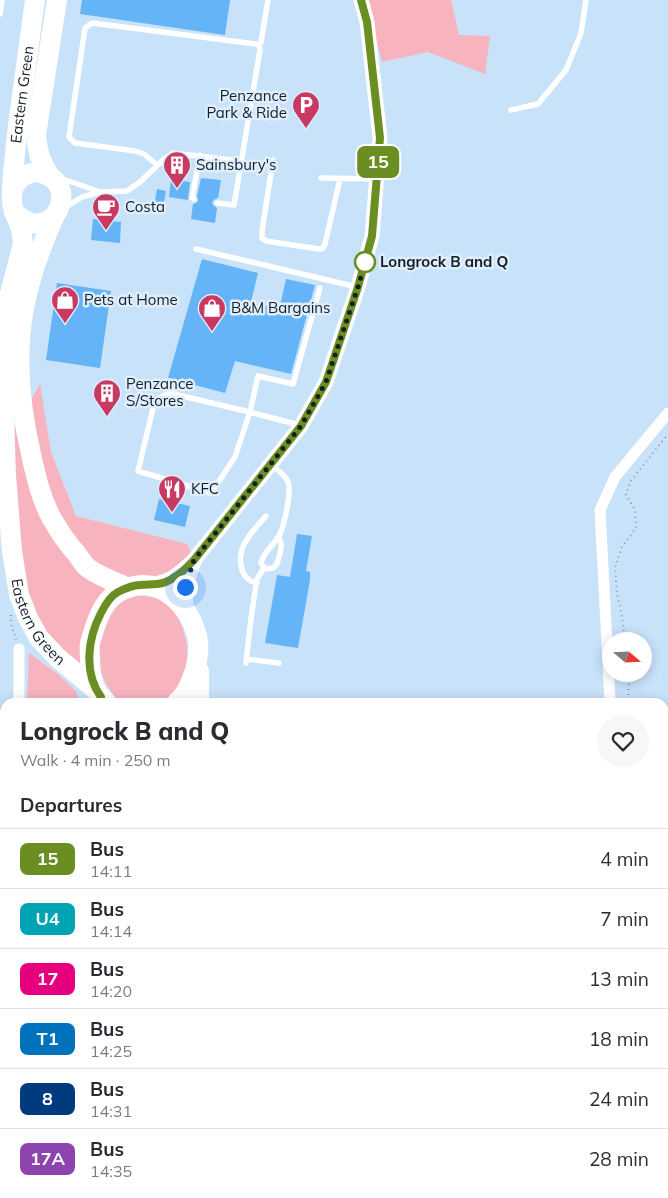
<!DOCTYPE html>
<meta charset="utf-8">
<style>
:root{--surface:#fff;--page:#f7f7f7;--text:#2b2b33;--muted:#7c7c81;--line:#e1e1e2}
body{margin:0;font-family:Mulish,sans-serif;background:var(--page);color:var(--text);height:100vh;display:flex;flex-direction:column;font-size:19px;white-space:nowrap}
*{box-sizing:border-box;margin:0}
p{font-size:16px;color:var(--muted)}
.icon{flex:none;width:28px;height:28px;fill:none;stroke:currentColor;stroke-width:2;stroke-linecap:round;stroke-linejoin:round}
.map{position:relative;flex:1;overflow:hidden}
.sheet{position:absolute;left:0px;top:698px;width:669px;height:501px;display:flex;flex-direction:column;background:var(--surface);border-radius:15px 15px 0 0;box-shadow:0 2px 12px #0003}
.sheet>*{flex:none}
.badge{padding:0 10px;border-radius:8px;font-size:18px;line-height:32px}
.needle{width:32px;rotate:109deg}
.fabs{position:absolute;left:602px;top:632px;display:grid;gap:10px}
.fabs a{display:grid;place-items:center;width:50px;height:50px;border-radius:50%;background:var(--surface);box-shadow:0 2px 12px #0003;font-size:25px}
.you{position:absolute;width:25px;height:25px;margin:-12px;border:4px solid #fff;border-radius:50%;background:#1a73e8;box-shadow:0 0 0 8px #1a73e833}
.map>.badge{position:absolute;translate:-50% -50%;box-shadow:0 0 0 2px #fff}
h2{padding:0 20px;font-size:19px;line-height:45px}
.round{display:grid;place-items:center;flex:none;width:52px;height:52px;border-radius:26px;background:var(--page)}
.overview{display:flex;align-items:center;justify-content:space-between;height:85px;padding:0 20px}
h1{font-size:24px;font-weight:800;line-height:38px}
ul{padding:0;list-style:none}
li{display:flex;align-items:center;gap:15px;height:60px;padding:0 20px;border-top:1px solid var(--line)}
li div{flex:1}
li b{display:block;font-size:19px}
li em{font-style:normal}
li .badge{min-width:55px;font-weight:700;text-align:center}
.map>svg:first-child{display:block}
</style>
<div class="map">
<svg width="668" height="1198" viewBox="0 0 668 1198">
<rect width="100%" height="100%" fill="#c8e2fa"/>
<path fill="#f7b4be" d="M366 0H451L459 35 490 36 485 74 428 52 382 62Z
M40 384 51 452 76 516 187 544 194 560 177 576 116 593 90 668 58 658 19 595 14 429Z
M135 596C144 596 154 596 162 601 181 613 188 638 187 659 187 668 183 677 179 685 175 693 171 698 164 702H120C96 678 90 643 111 614 113 611 115 607 118 605 122 601 130 598 135 596Z
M29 653 59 675 76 691 79 702H27Z
M119 1194H156V1198H120Z"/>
<path fill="#64b4f7" d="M82 0H230L225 35 80 14Z
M201 178 221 180 218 198 215 199 212 202 213 205 217 208 215 223 191 219 193 204 196 203 198 201 197 196Z
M171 179 190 182 188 200 169 197Z
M157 189 166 191 163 208 154 206Z
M93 219 121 222 120 243 91 240Z
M202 259 258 273 251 302 279 310 286 279 315 285 291 374 235 361 225 393 168 378Z
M57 283 111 291 100 368 46 360Z
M159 499 190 506 185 527 154 520Z
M297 534 312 536 306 571 310 572V580L298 648 265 643 277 575 290 577Z"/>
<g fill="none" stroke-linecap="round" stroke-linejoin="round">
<path stroke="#8498aa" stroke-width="2" stroke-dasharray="1 4" stroke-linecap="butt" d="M11 615V623L16 640
M625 641 622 617 617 593 615 567 622 547 636 528 635 510 626 495 630 482 668 434
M628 674 629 683 628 702
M664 1142 668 1138"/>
<path stroke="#fff" stroke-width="5.5" d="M0 14 2 0
M511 110 538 104 566 70 581 33 586 0
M273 160 262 231V238L266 241 319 249 323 248 325 244 340 179
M157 165 144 154 135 151 75 143 69 137 85 28 92 23 256 44 259 46
M321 178 376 179
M60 179 72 182 100 192
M194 199 192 198 200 155
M217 203 234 205 260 50 259 46 261 42 268 0
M64 208 82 197 100 192 127 191 140 182 164 159 173 153 242 161
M196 249 357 287
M169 393 250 412 235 457 211 493 138 471 155 400Z
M299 425 250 412 258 376 293 384 320 288
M264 568C276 571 278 563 280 553 281 547 283 542 278 537
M257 583C238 579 237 555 246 541 251 532 259 524 266 516
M246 659 279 663
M246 663 251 618 257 579 264 568 261 563C264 551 273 546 279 536 284 527 292 491 288 482 285 475 277 469 271 465
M0 990 5 993
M0 1039 5 1022
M16 1194 17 1198
M67 1194V1198
M106 1194V1198"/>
<path stroke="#fff" stroke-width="11" d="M19 702V649
M610 702 600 510 615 477 668 413
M623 1198 644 1194"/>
<path stroke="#fff" stroke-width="15" d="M150 585C172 581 178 575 194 560L301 426 326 382 358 287 372 236 380 138 367 22 361 0
M188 613C182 591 187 583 194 562
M0 846 5 843
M0 887 2 881"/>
<g stroke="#fff" stroke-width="20">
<path d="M36 172C80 178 60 236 26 221 22 219 18 215 14 212 8 191 14 176 36 172Z"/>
<path d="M49 175C40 160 38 153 36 135L57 0"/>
<path id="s1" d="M12 190 13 173 18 125 35 0"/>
<path id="s2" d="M14 212 21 228 23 244 9 297 5 329 3 384 6 476 12 551 19 595 28 618 39 638 58 658 95 689"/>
<path d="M55 215C42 244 30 276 24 308 15 356 20 407 31 454 36 477 41 499 52 519 59 531 67 543 76 553 80 558 83 564 88 568 100 577 115 582 129 588"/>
<path d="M199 671V702"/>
<path d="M106 702C93 690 90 676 90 658 90 653 89 648 90 643 95 626 101 603 117 593 119 591 124 590 127 588 161 576 189 605 197 636 200 647 198 659 195 670 191 682 187 694 177 702"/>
<path d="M164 1194V1198"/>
<path d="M182 1194V1198"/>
</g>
</g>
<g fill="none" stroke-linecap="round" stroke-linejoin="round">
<g stroke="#fff" stroke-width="11">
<path id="line" d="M99 702 101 697C83 672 88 638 101 613 105 605 110 596 118 592 124 589 133 585 140 585 148 584 155 585 163 583 176 579 185 569 194 560L301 426 326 382 358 287 372 236 380 138 367 22 361 0"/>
</g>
<use href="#line" stroke="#6b8e23" stroke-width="8"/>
<path stroke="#141e26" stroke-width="5" stroke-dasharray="0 9" d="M185 587 194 560 301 426 326 382 358 287 365 262"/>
</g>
<defs>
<g id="parking-pin" transform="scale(1.4375)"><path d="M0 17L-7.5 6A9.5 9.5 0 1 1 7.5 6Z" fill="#c83a61" stroke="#deeefc"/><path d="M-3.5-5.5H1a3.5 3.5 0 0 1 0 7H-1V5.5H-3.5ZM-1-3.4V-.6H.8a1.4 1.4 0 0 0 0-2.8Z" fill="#fff"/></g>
<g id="building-pin" transform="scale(1.4375)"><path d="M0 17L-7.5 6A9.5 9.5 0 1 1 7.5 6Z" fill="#c83a61" stroke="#deeefc"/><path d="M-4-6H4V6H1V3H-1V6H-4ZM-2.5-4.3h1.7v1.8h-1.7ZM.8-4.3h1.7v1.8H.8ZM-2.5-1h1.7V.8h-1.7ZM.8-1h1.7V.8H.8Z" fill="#fff"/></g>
<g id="cafe-pin" transform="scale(1.4375)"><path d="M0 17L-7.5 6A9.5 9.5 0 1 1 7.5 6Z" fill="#c83a61" stroke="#deeefc"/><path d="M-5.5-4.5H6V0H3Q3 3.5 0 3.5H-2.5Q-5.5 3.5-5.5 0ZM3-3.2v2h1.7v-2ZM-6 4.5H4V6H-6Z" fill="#fff"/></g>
<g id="shop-pin" transform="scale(1.4375)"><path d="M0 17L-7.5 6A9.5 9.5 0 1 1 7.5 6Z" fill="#c83a61" stroke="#deeefc"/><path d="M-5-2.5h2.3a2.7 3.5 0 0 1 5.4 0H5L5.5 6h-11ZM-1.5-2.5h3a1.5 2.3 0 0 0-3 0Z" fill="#fff"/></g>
<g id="restaurant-pin" transform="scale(1.4375)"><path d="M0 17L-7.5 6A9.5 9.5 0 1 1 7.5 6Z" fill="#c83a61" stroke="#deeefc"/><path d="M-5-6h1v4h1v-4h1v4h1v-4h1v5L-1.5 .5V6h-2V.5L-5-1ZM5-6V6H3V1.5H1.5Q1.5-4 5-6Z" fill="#fff"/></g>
</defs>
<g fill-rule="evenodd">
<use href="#parking-pin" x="306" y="105"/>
<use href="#building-pin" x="177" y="165"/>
<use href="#cafe-pin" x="106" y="207"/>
<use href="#shop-pin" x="65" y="300"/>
<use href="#shop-pin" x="212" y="308"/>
<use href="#building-pin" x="107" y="393"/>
<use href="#restaurant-pin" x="172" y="489"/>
</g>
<circle fill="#fff" stroke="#6b8e23" stroke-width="2.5" cx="365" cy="262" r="10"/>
<g text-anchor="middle" stroke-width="5" stroke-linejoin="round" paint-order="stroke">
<g font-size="15" fill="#141e26" stroke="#deeefc">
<text dy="5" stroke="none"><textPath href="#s1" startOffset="96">Eastern Green</textPath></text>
<text dy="5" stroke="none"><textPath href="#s2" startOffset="420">Eastern Green</textPath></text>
</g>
<g font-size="15" fill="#141e26" stroke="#deeefc" text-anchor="start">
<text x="287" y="101" text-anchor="end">Penzance<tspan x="287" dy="17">Park &amp; Ride</tspan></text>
<text x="196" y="170">Sainsbury's</text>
<text x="125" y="212">Costa</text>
<text x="84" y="305">Pets at Home</text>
<text x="231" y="313">B&amp;M Bargains</text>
<text x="126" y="389">Penzance<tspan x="126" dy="17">S/Stores</tspan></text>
<text x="191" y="494">KFC</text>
</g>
<g font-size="15" font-weight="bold" fill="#141e26" stroke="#deeefc" text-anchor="start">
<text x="380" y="267">Longrock B and Q</text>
</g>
</g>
</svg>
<div class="fabs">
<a><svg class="needle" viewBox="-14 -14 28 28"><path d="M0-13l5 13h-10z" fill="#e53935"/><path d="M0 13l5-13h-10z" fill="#7c7c81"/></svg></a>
</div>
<div class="you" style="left:185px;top:587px"></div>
<b class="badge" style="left:378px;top:162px;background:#6b8e23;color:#fff">15</b>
<section class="sheet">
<div class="overview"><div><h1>Longrock B and Q</h1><p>Walk · 4 min · 250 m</p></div><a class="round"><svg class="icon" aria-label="heart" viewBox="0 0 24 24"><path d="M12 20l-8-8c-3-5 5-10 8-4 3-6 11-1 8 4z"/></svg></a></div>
<h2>Departures</h2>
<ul>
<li><span class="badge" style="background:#6b8e23;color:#fff">15</span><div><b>Bus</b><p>14:11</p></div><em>4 min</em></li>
<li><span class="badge" style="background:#00a3b4;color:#fff">U4</span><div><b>Bus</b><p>14:14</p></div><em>7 min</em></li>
<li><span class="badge" style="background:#e6007e;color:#fff">17</span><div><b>Bus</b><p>14:20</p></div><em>13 min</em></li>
<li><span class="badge" style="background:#0072bc;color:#fff">T1</span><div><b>Bus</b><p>14:25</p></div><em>18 min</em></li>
<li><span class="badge" style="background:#003b80;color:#fff">8</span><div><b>Bus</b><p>14:31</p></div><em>24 min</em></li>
<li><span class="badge" style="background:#8e44ad;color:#fff">17A</span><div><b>Bus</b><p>14:35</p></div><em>28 min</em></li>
</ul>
</section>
</div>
